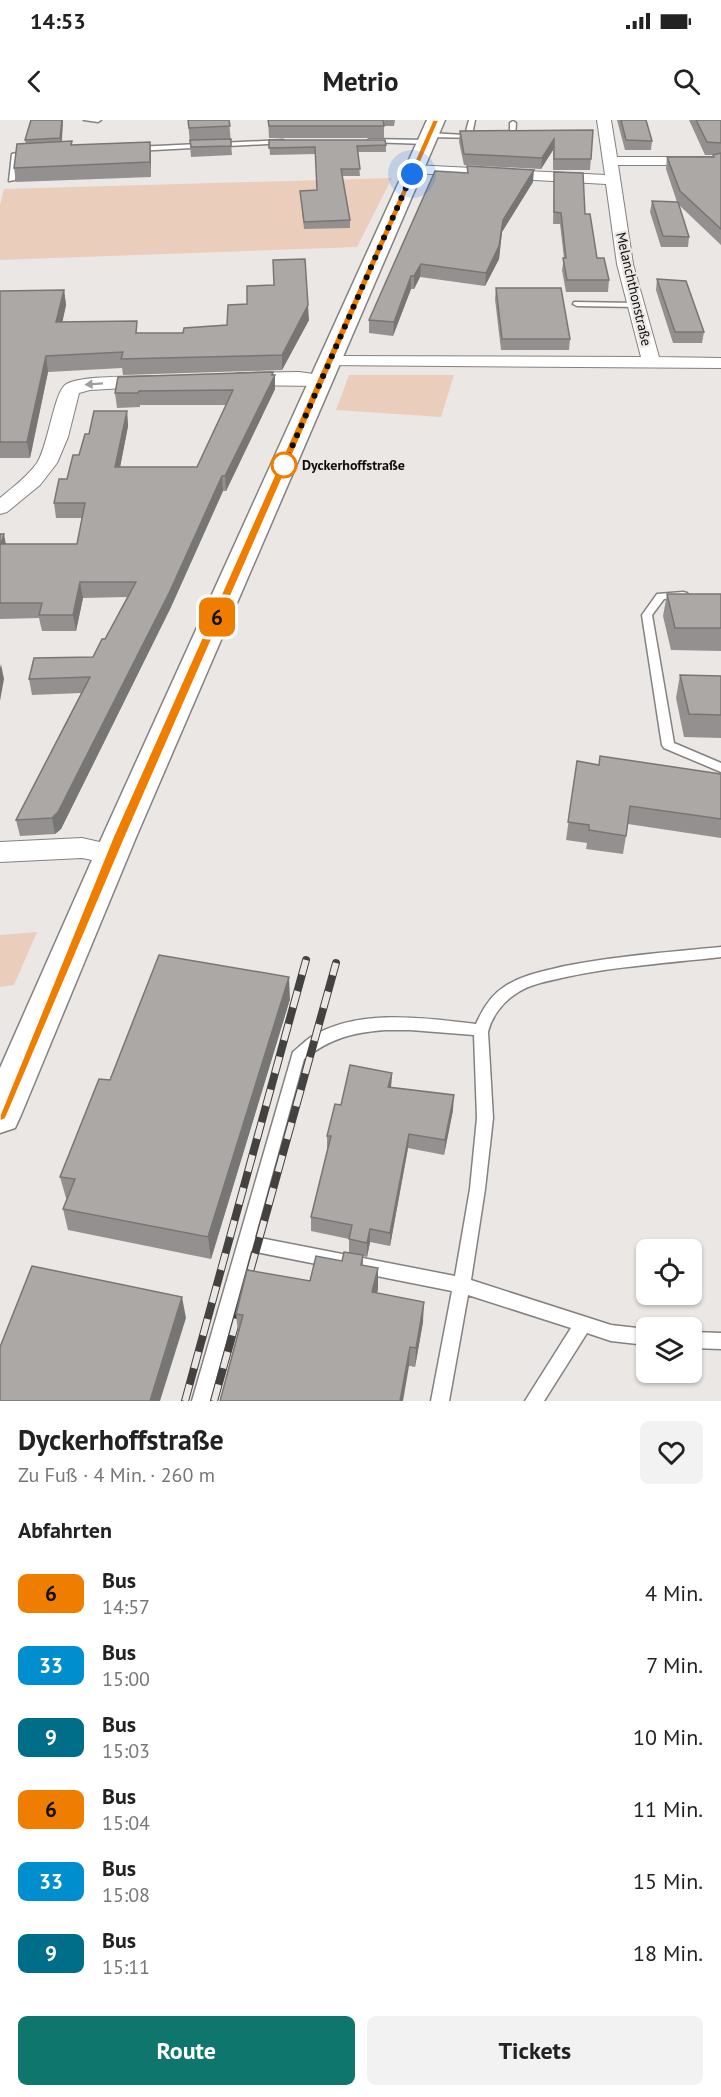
<!DOCTYPE html>
<html lang="de">
<meta charset="utf-8">
<style>
:root{--surface:#fff;--page:#f2f2f2;--text:#222;--muted:#767676;--accent:#0f766e}
body{margin:0;font-family:"PT Sans",sans-serif;background:var(--page);color:var(--text);height:100vh;display:flex;flex-direction:column;font-size:22px;white-space:nowrap}
*{box-sizing:border-box;margin:0}
p{font-size:20px;color:var(--muted)}
.icon{flex:none;width:33px;height:33px;fill:none;stroke:currentColor;stroke-width:2;stroke-linecap:round;stroke-linejoin:round}
.map{position:relative;height:1281px;overflow:hidden}
.details{display:flex;flex-direction:column;background:var(--surface);flex:1}
.details>*{flex:none}
.badge{padding:0 12px;border-radius:9px;font-size:21px;line-height:39px}
.fabs{position:absolute;left:636px;top:1119px;display:grid;gap:12px}
.fabs a{display:grid;place-items:center;width:66px;height:66px;border-radius:9px;background:var(--surface);box-shadow:0 2px 4px #0004;font-size:30px}
.you{position:absolute;width:30px;height:30px;margin:-15px;border:4px solid #fff;border-radius:50%;background:#1a73e8;box-shadow:0 0 0 9px #1a73e833}
.map>.badge{position:absolute;translate:-50% -50%;box-shadow:0 0 0 3px #fff}
h2{padding:0 18px;font-size:22px;line-height:54px}
.round{display:grid;place-items:center;flex:none;width:63px;height:63px;border-radius:9px;background:var(--page)}
.summary{display:flex;align-items:center;justify-content:space-between;height:102px;padding:0 18px}
h1{font-size:28px;font-weight:800;line-height:45px}
.cta{display:flex;gap:12px;margin-top:auto;padding:12px 18px}
.cta a{flex:1;height:69px;border-radius:9px;background:var(--accent);color:#fff;font-size:24px;font-weight:800;line-height:69px;text-align:center}
.cta a+a{background:var(--page);color:var(--text)}
ul{padding:0;list-style:none}
li{display:flex;align-items:center;gap:18px;height:72px;padding:0 18px}
li div{flex:1}
li b{display:block;font-size:22px}
li em{font-style:normal}
li .badge{min-width:66px;font-weight:700;text-align:center}
.status{display:flex;justify-content:space-between;align-items:center;height:42px;padding:0 30px;background:var(--surface);direction:ltr}
.status svg{height:16px;fill:currentColor}
header{display:flex;justify-content:space-between;align-items:center;height:78px;padding:0 18px;background:var(--surface);font-size:27px;font-weight:800}
.map>svg:first-child{display:block}
</style>
<div class="status"><b>14:53</b><svg viewBox="0 0 49 12"><path d="M0 12V9h3v3zM5 12V6h3v6zM10 12V3h3v9zM15 12V0h3v12zM26 1h20v11H26zM47 4h2v5h-2z"/></svg></div>
<header><svg class="icon" aria-label="back" viewBox="0 0 24 24"><path d="M15 5l-7 7 7 7"/></svg>Metrio<svg class="icon" aria-label="search" viewBox="0 0 24 24"><circle cx="10" cy="10" r="6"/><path d="M15 15l6 6"/></svg></header>
<div class="map">
<svg width="721" height="1281" viewBox="0 0 721 1281">
<rect width="100%" height="100%" fill="#ebe7e5"/>
<path fill="#ebcdbc" d="M392 58 357 127 0 140V85L4 69Z
M349 255H454L441 297 336 290Z
M37 812 14 865 0 867V815Z"/>
<g fill="none" stroke-linecap="round" stroke-linejoin="round">
<g stroke="#84817f" stroke-width="3">
<path id="lane" d="M84 0H101L98 2Z
M469 0H475L472 15 478 16V18L429 17 426 15 429 13 465 15Z
M513 1 516 3 515 17H501V15L510 14V3Z
M370 19 426 20 429 22 426 24 368 22V20Z
M283 20 286 22 285 23 136 31 133 29 136 27Z
M31 30 34 32 33 33 17 36 15 60 9 61 12 34Z
M574 182 636 183 640 185 636 187 577 186 573 184Z
M683 472 687 473 688 475 687 477 664 479 652 495 674 623 721 643V652L664 628 662 625 642 495 657 474Z
M721 827V837C669 843 617 846 566 857 548 861 529 864 514 875 502 883 491 898 488 912L493 998 485 1069 471 1160 611 1205 646 1209V1225L611 1221 587 1213 544 1281H525L571 1208 468 1175 449 1281H431L452 1171 251 1131 210 1281H192L293 932C299 927 305 921 311 917 359 888 423 898 476 904 482 890 491 875 504 867 521 855 544 851 565 846 616 836 669 832 721 827ZM385 910H410L474 915 477 998 470 1069 455 1156 255 1117 304 939C331 918 351 913 385 910Z
M692 1212 721 1213V1229L692 1228Z"/>
</g>
<g stroke="#84817f" stroke-width="2">
<path id="street" d="M597 0H611L617 37H721V45H618L633 144 659 237 721 238V248L322 245 319 241 322 237 328 236 641 237 617 144 606 64 414 53 407 49 414 45 605 55Z
M299 252 328 256 330 260 328 264 321 266 239 265 232 263 230 259 232 255 239 253Z
M152 256 159 258 161 262 159 266 90 270 79 273 68 317 57 343 40 365 7 392 0 394V378C13 367 27 357 37 343 48 326 54 274 65 265 79 255 133 257 152 256Z
M82 718 122 727 126 734 122 741 112 744 82 738 0 742V722Z"/>
</g>
<g stroke="#84817f" stroke-width="3">
<path id="secondary" d="M427 0H445L137 715 21 995 15 1008 0 1013V948L103 715Z"/>
</g>
<use href="#lane" fill="#fff" fill-rule="evenodd"/>
<use href="#street" fill="#fff" fill-rule="evenodd"/>
<use href="#secondary" fill="#fff" fill-rule="evenodd"/>
<g stroke="#444241" stroke-width="8">
<path id="rail" d="M185 1281 306 840
M214 1281 336 843"/>
</g>
<use href="#rail" stroke="#ebe7e5" stroke-width="6" stroke-dasharray="17" stroke-linecap="butt"/>
</g>
<path fill="#94908f" d="M63 0 62 22 72 21V25L150 22 151 57 16 62 14 48 26 24 25 20Z
M188 0H229L232 35 191 37Z
M268 0H395L394 6H384V18H269Z
M617 0H646L652 21 651 30H625Z
M689 0H721V125L678 84 689 117 688 127H661L650 92 652 81 677 82 666 49 667 37H713V35H705Z
M593 10 590 50H553V30L541 49 464 45 459 22 460 11Z
M269 20 386 25V32H358L360 56H342L350 100V108L304 109 300 71 317 70 316 34 270 35Z
M467 46 533 62 502 112 499 139 485 166 420 157 414 169H411L393 216 369 213V200L467 53Z
M554 52 585 94 597 138 609 160 608 172H566L562 150 564 138 560 104H553Z
M657 159 704 212 702 223H673L656 170Z
M496 168 570 219 569 230H501L495 179Z
M64 170 66 185 62 202 139 213H183L309 200 282 250 123 255 122 248 48 252 30 338H0V171Z
M273 252 275 269 226 371H223L171 487 61 709 55 714 20 716 16 700 81 573 32 575 29 559 93 537 105 519 127 477 83 478 76 511H42L39 498 0 499V414L5 424H77L82 398H56L54 383 67 359 89 314 127 291 128 306 120 347H197L226 285H140V287L117 288 115 273Z
M667 474H721V531L671 530 663 496Z
M680 555 721 556V618L684 617 676 578Z
M577 641 599 645 721 654V718L628 704 623 734 586 729 587 723 566 720Z
M290 879 211 1139 68 1110 63 1089 67 1079 66 1078 60 1057 110 960Z
M392 953 391 967 453 990 444 1035 408 1028 390 1126 370 1122 367 1137 363 1136V1146L378 1169 377 1173 423 1202 415 1247 238 1213 236 1194 310 1161 342 1141 349 1133V1119L311 1111V1097L327 1030V1016L341 985Z"/>
<path fill="#787674" d="M62 0H63L61 27 60 18Z
M554 19 553 30 541 49 542 38Z
M150 22 151 36V57L150 42Z
M534 50 533 62 502 112 499 139 485 166 486 153 503 100Z
M421 144 420 157 414 169V156Z
M411 156V169L393 216 394 202Z
M64 170 66 185 59 218 56 202Z
M308 185 309 200 282 250V235Z
M46 236 48 252 30 338 27 322Z
M273 252V258L275 255V269L226 371 225 356Z
M127 291 128 306 117 363 115 347Z
M222 356 223 371 171 487 61 709 55 714 52 698Z
M4 414 7 430 1 424Z
M80 462 83 478 76 511 73 495Z
M1 544 4 559 0 581V548Z
M289 857 290 879 211 1139 208 1117Z
M392 953 391 967H388Z
M454 975 453 990 444 1035 445 1020Z
M409 1014 408 1028 390 1126V1113Z
M370 1109V1122L367 1137V1123Z
M378 1148V1169L372 1192V1172Z
M182 1177 186 1198 160 1281H150Z
M424 1182 423 1202 415 1247 416 1228Z
M410 1227 409 1246 403 1281H400Z"/>
<path fill="#aca8a6" stroke="#787674" stroke-width="1.5" d="M31 0H62L60 18 25 20Z
M188 0H229L230 6 189 8Z
M268 0H383L384 6H269Z
M621 0H646L652 21 626 20Z
M696 0H721V23L707 22Z
M593 10 591 39H554V19L542 38 464 34 460 11Z
M231 19V26L191 27 190 20Z
M269 20H385L386 25 357 26 360 49H341L350 100 304 102 300 71 317 70 315 27 269 28Z
M72 21 71 25 150 22V42L14 48 17 24Z
M721 33V109L680 71 667 37H714L713 35Z
M467 46 534 50 503 100 499 126 486 153 421 144 414 156H411L394 202 369 200 435 51 468 53Z
M554 52 583 53 585 94H590L597 138H604L609 160H567L563 138H566L561 93 554 92Z
M652 81 678 82 689 117 663 116Z
M305 139 308 185 282 235 121 239 123 232 46 236 27 322H0V171L64 170 56 202 137 201 136 213H183L184 208 227 205 228 185 247 184V166L274 165 273 140Z
M657 159 686 161 704 212H675Z
M496 168H561L570 219H502Z
M273 252 272 255H275L225 356H222L170 471 58 692 52 698 16 700 90 557 29 559 34 538 93 537 102 519H105L136 462H80L73 495H39L42 483H0V414H4L1 424H77L85 383H54L59 359H67L73 335H79L85 314H89L94 291H127L115 347H197L233 270 139 271 138 273H115L118 257Z
M667 474H721V508H675Z
M680 555 721 556V595L689 594Z
M600 636 721 654V699L630 686 626 716 589 710V705L568 702 577 641 599 645Z
M159 835 289 857 208 1117 63 1089 75 1059 60 1057 99 959 110 960Z
M350 945 392 953 388 967 454 975 445 1020 409 1014 390 1113 370 1109 367 1123 349 1119 352 1105 311 1097 331 1016H327L335 984 341 985Z
M344 1132 363 1135 361 1145 378 1148 372 1172 424 1182 416 1228 410 1227 400 1281H220L243 1195 236 1194 247 1150 310 1161 316 1136 342 1141Z
M32 1146 182 1177 150 1281H0V1227Z"/>
<defs><path id="oneway-solid" d="M-6-.8H1V-3.2L6.5 0L1 3.2V.8H-6Z" transform="scale(1.5)"/></defs>
<use fill="#9f9e9e" href="#oneway-solid" transform="translate(94 264) rotate(176)"/>
<path fill="#ef7d00" stroke="#fff" stroke-width="1.5" d="M433 0H439L126 715 7 995 5 999 0 1001V995L114 715Z"/>
<g fill="none" stroke-linecap="round" stroke-linejoin="round">
<path stroke="#0e0d0c" stroke-width="6" stroke-dasharray="0 10.8" d="M284 345 412 54"/>
</g>
<circle fill="#fff" stroke="#ef7d00" stroke-width="3" cx="284" cy="345" r="12"/>
<g text-anchor="middle" stroke-width="4.5" stroke-linejoin="round" paint-order="stroke">
<g font-size="14" fill="#0e0d0c" stroke="#ebe7e5">
<text transform="translate(634 169) rotate(77)" y="5">Melanchthonstraße</text>
</g>
<g font-size="14" font-weight="bold" fill="#0e0d0c" stroke="#ebe7e5" text-anchor="start">
<text x="302" y="350">Dyckerhoffstraße</text>
</g>
</g>
</svg>
<div class="fabs">
<a><svg class="icon" aria-label="locate" viewBox="0 0 24 24"><circle cx="12" cy="12" r="6"/><path d="M12 2v4M12 18v4M2 12h4M18 12h4"/></svg></a>
<a><svg class="icon" aria-label="layers" viewBox="0 0 24 24"><path d="M12 4l9 5-9 5-9-5zM3 14l9 5 9-5"/></svg></a>
</div>
<div class="you" style="left:412px;top:54px"></div>
<b class="badge" style="left:217px;top:497px;background:#ef7d00;color:#111">6</b>
</div>
<section class="details">
<div class="summary"><div><h1>Dyckerhoffstraße</h1><p>Zu Fuß · 4 Min. · 260 m</p></div><a class="round"><svg class="icon" aria-label="heart" viewBox="0 0 24 24"><path d="M12 20l-8-8c-3-5 5-10 8-4 3-6 11-1 8 4z"/></svg></a></div>
<h2>Abfahrten</h2>
<ul>
<li><span class="badge" style="background:#ef7d00;color:#111">6</span><div><b>Bus</b><p>14:57</p></div><em>4 Min.</em></li>
<li><span class="badge" style="background:#008ecf;color:#fff">33</span><div><b>Bus</b><p>15:00</p></div><em>7 Min.</em></li>
<li><span class="badge" style="background:#006e89;color:#fff">9</span><div><b>Bus</b><p>15:03</p></div><em>10 Min.</em></li>
<li><span class="badge" style="background:#ef7d00;color:#111">6</span><div><b>Bus</b><p>15:04</p></div><em>11 Min.</em></li>
<li><span class="badge" style="background:#008ecf;color:#fff">33</span><div><b>Bus</b><p>15:08</p></div><em>15 Min.</em></li>
<li><span class="badge" style="background:#006e89;color:#fff">9</span><div><b>Bus</b><p>15:11</p></div><em>18 Min.</em></li>
</ul>
<div class="cta"><a>Route</a><a>Tickets</a></div>
</section>
